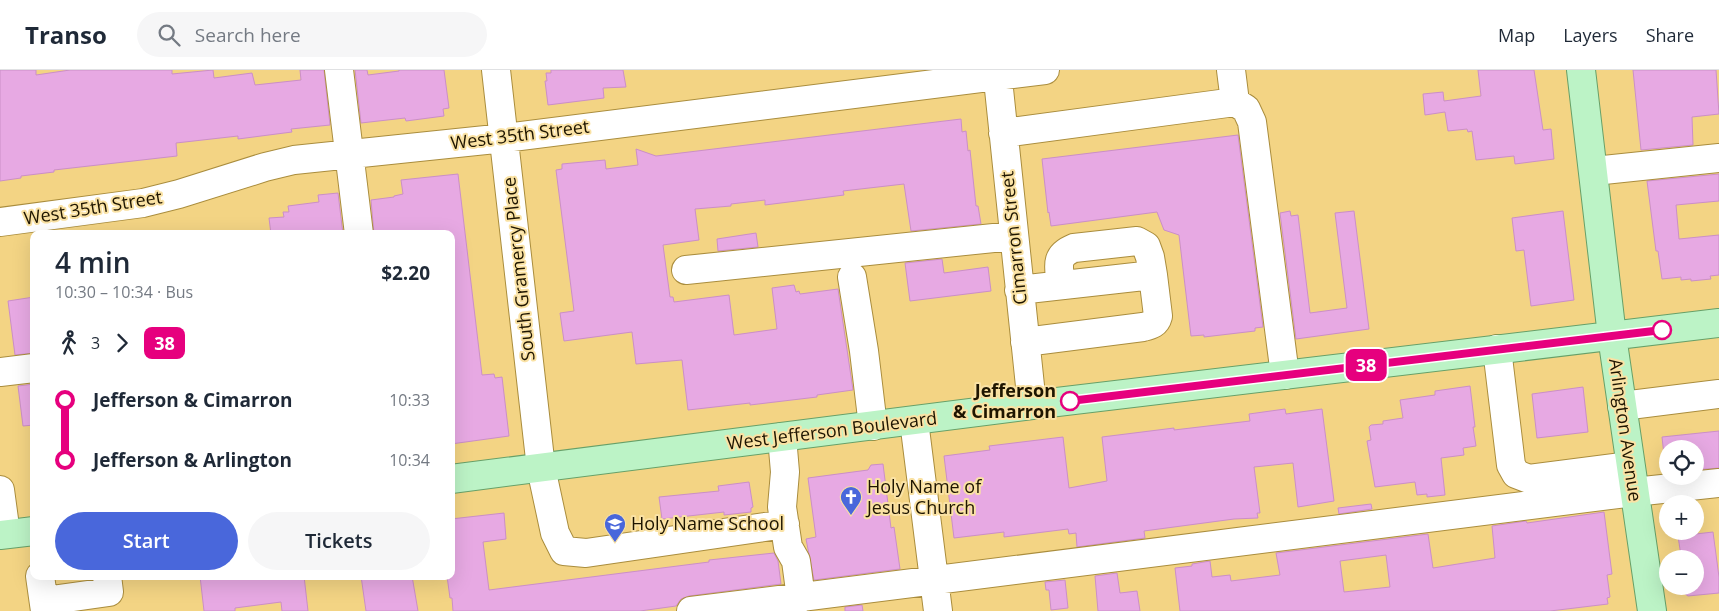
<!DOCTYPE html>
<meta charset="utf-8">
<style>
:root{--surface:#fff;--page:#f6f6f7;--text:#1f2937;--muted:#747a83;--line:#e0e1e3;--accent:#4967db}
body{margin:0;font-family:"Open Sans",sans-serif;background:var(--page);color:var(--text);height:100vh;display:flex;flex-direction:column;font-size:19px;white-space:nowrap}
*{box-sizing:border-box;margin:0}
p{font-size:16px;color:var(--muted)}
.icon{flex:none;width:28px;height:28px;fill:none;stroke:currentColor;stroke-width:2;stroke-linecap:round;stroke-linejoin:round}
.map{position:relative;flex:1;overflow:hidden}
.drawer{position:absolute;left:30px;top:160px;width:425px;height:350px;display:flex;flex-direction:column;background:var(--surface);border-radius:10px;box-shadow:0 5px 20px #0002}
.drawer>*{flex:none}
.badge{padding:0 10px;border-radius:8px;font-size:18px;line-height:32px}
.fabs{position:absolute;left:1659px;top:370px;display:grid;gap:10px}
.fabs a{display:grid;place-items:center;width:45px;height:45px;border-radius:50%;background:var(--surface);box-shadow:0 5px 20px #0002;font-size:25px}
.map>.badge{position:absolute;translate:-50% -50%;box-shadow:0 0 0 2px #fff}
.legs{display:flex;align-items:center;gap:8px;height:55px;padding:0 25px;font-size:16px}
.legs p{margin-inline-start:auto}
.summary{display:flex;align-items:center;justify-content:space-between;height:85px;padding:0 25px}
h1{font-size:28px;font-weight:600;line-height:38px}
.cta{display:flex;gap:10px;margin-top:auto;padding:10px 25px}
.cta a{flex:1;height:58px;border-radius:30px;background:var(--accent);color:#fff;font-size:20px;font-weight:600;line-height:58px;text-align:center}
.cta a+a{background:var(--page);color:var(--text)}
ul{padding:0 25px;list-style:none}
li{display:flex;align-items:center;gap:18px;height:60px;font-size:19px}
li i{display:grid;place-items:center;width:8px;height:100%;margin:0 6px;background:currentColor}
li i::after{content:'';width:12px;height:12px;margin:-6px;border:4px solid;border-radius:50%;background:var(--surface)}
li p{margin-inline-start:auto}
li:first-child i{background:linear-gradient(#0000 50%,currentColor 0)}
li:last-child i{background:linear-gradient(currentColor 50%,#0000 0)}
header{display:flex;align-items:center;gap:30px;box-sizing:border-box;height:70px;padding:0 25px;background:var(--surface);border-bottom:1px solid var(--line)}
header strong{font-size:24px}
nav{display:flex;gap:28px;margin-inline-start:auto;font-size:18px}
.search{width:350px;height:45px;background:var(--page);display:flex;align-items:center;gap:12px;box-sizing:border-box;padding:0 18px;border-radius:28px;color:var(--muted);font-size:19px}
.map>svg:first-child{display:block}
</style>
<header>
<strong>Transo</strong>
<div class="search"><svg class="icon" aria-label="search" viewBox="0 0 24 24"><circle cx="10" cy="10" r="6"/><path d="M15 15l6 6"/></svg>Search here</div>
<nav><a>Map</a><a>Layers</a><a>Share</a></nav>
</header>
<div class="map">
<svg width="1719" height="541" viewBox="0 0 1719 541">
<rect width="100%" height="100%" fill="#f3d484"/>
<path fill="#e7a9e3" stroke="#cb8fc7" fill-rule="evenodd" d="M0 0H36V5L70 0H172V4L213 0 214 8 252 3 255 15 301 10 300 0H324L330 55 291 59 292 62 238 69V66L176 73 177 86 54 100V102L21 106V108L0 111Z
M355 0H367L368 5 399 1V0H444L449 38 443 39 444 46 406 51 405 48 361 53Z
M551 0H623L626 17 603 18 604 28 548 35 545 11H547L546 3H551Z
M1478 0H1534L1543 60 1551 59 1554 89 1515 94 1514 86 1476 90 1472 61 1468 62 1467 59 1448 61 1445 42 1425 45 1423 24 1443 22 1444 31 1481 26Z
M1633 0H1716L1719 44 1692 47 1693 75 1641 80Z
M961 49 962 62 966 61 968 81 970 80 976 136H978L981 154 911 161 904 114 843 121 844 125 765 135V130L731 134V136L695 139 699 170 663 175 670 227H673L674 232 729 225 734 265 777 259 772 218 794 215 796 222 799 221 800 224 838 219 853 320 817 325V327L750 335V333L688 340 682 290 636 294 632 262 564 271 560 243 574 241 556 100 562 99V94L605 90 606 99 638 95 636 79 656 86Z
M1238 65 1263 257 1255 258V261L1204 267V265L1191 266 1179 165 1164 160 1157 142 1051 156 1049 142 1048 143 1042 89Z
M458 104 482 305 494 304 495 308 502 307 509 366 451 374V164H374L371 130 394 127V126L403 124 401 110Z
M1719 104V131L1676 135 1679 169 1719 165V205L1710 206 1711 209 1691 211V209L1681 210V207L1662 209 1658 181H1656L1647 111Z
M338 123 343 164H271L269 148 284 147 283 142H289L288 136 319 132 318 125Z
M1290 141 1291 146 1298 145 1310 243 1347 238 1335 143 1354 141 1369 259 1296 269 1280 143Z
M1563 141 1574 230 1531 236 1524 180 1516 181 1512 148Z
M756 163 758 177 718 181 717 169Z
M942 189 944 203 988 197 991 221 910 231 905 193Z
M34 227V283L15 285 8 231Z
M34 314V355L23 356 18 316Z
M1470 316 1475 357H1473L1476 376 1463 378 1464 385 1441 388 1445 425 1427 427V424L1417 425 1415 412 1375 417 1367 371 1371 370 1369 357 1371 355 1383 354V351L1403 348 1400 330 1435 325V321Z
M1583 317 1588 362 1537 368 1532 324Z
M1285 339 1286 344 1322 339 1334 431 1298 437 1293 393 1254 397 1260 443H1257L1258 448 1234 449 1144 461 1145 468 1077 477 1076 463 1069 464 1068 459 1004 467V462L954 468 944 386 990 380 989 376 1063 367 1069 418 1107 411 1102 367 1174 358V360L1250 351 1249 344Z
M1719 361V398L1695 400V379H1668L1666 403 1662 367Z
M883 394 891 458 894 457 900 499 814 510 806 469 816 467 808 408 868 400 871 395Z
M749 412 753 437 751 438V442L724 445V442L662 449 659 427 719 421 718 416Z
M1371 434 1372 439 1339 444 1338 438Z
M1604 442 1612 504 1607 505 1610 527 1607 528 1608 534 1550 541H1180L1175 498 1192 496V494L1210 491 1212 507 1230 505 1231 511 1280 505 1276 483 1428 464 1433 498 1495 488 1492 456 1526 451 1527 453ZM1386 485 1390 517 1344 522 1340 491Z
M504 443 506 469 483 472 489 520 709 492V490L774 483 778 491 781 514 689 526 681 529 676 536 640 541H453L452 528H450L447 506H451V449Z
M1713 462 1719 507V523L1688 526 1677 518 1676 516H1695V489H1673V487L1681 486 1678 466Z
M1117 503 1120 523 1137 521 1140 541H1098L1095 506Z
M200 506H304L308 541H282L281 532 235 538V541H204Z
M361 506H412L418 541H366Z
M1065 510 1068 538 1051 540 1049 520H1046L1045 512Z
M862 535 863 541H845V537Z"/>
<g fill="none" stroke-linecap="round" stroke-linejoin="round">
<g stroke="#aa8d3d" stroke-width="30">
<path id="minor" d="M339 0 359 164
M496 0 541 398 555 463 564 481 586 483 785 454
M997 0 1032 335
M1231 0 1235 32
M1003 63 1235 32 1246 39 1252 52 1285 305
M1594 101 1719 88
M0 152 143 133 179 124 265 97 294 90 505 68 1045 0
M686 200 1013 166
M852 207 864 281 873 356
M1061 215C1059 197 1054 186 1074 178L1137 171 1146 176 1150 187 1153 205
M1019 220 1153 205 1158 246C1156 254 1151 255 1143 257L1025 272
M1497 279 1511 395 1516 404 1529 409 1630 396
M0 302 34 298
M1622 336 1719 324
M914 351 938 541
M782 367 785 402 782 437 788 477 796 491 801 528
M0 420 6 464
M40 506 45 541
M44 531 109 522 107 506
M691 541 1634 422 1719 413"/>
</g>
<g stroke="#67a068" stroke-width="30">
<path id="major" d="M1581 0 1612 266 1652 541
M451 409 1032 335 1719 253
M0 465 34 461"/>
</g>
<use href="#minor" stroke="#fff" stroke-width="28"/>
<use href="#major" stroke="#bcf3c6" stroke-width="28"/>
</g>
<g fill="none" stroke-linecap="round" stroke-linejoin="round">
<g stroke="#fff" stroke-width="11">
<path id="line-1" d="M1070 331 1662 260"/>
</g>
<use href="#line-1" stroke="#e6007e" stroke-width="8"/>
</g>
<defs>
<g id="church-pin" transform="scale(1.125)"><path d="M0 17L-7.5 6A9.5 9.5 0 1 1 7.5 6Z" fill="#4967db" stroke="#fae2a4"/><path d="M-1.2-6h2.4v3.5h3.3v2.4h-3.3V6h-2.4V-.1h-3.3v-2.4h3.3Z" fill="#fff"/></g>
<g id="school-pin" transform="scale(1.125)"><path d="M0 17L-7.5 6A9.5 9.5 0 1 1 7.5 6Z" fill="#4967db" stroke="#fae2a4"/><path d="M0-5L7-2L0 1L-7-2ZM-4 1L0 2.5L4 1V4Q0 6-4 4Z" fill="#fff"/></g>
</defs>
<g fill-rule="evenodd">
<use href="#church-pin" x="851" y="427"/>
<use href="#school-pin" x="615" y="454"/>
</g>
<g fill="#fff" stroke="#e6007e" stroke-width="2.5">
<circle cx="1662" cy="260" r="9"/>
<circle cx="1070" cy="331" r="9"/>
</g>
<g text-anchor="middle" stroke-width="4" stroke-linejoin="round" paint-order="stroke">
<g font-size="18" fill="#1e1500" stroke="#fae2a4">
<text transform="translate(520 65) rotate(-7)" y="6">West 35th Street</text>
<text transform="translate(93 138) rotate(-9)" y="6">West 35th Street</text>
<text transform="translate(1014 168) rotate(-96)" y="6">Cimarron Street</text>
<text transform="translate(519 199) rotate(-96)" y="6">South Gramercy Place</text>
<text transform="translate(1625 360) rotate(82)" y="6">Arlington Avenue</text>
<text transform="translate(832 361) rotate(-7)" y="6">West Jefferson Boulevard</text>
</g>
<g font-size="18" font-weight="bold" fill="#1e1500" stroke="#fae2a4" text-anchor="end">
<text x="1056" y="327">Jefferson<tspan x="1056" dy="21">&amp; Cimarron</tspan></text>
</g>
<g font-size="18" fill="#1e1500" stroke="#fae2a4" text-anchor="start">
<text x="867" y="423">Holy Name of<tspan x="867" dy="21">Jesus Church</tspan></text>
<text x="631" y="460">Holy Name School</text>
</g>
</g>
</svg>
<div class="fabs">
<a><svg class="icon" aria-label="locate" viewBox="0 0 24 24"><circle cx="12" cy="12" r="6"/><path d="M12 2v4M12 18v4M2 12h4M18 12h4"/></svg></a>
<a>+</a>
<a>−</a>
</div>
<b class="badge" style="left:1366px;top:295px;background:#e6007e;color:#fff">38</b>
<section class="drawer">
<div class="summary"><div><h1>4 min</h1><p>10:30 – 10:34 · Bus</p></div><b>$2.20</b></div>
<div class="legs"><svg class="icon" aria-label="walk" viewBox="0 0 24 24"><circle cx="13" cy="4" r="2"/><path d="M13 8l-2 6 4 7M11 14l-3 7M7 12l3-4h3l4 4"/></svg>3<svg class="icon" aria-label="forward" viewBox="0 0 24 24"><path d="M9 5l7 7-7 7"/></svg><b class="badge" style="background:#e6007e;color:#fff">38</b></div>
<ul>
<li><i style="color:#e6007e"></i><b>Jefferson &amp; Cimarron</b><p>10:33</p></li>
<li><i style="color:#e6007e"></i><b>Jefferson &amp; Arlington</b><p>10:34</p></li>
</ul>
<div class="cta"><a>Start</a><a>Tickets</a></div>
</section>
</div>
